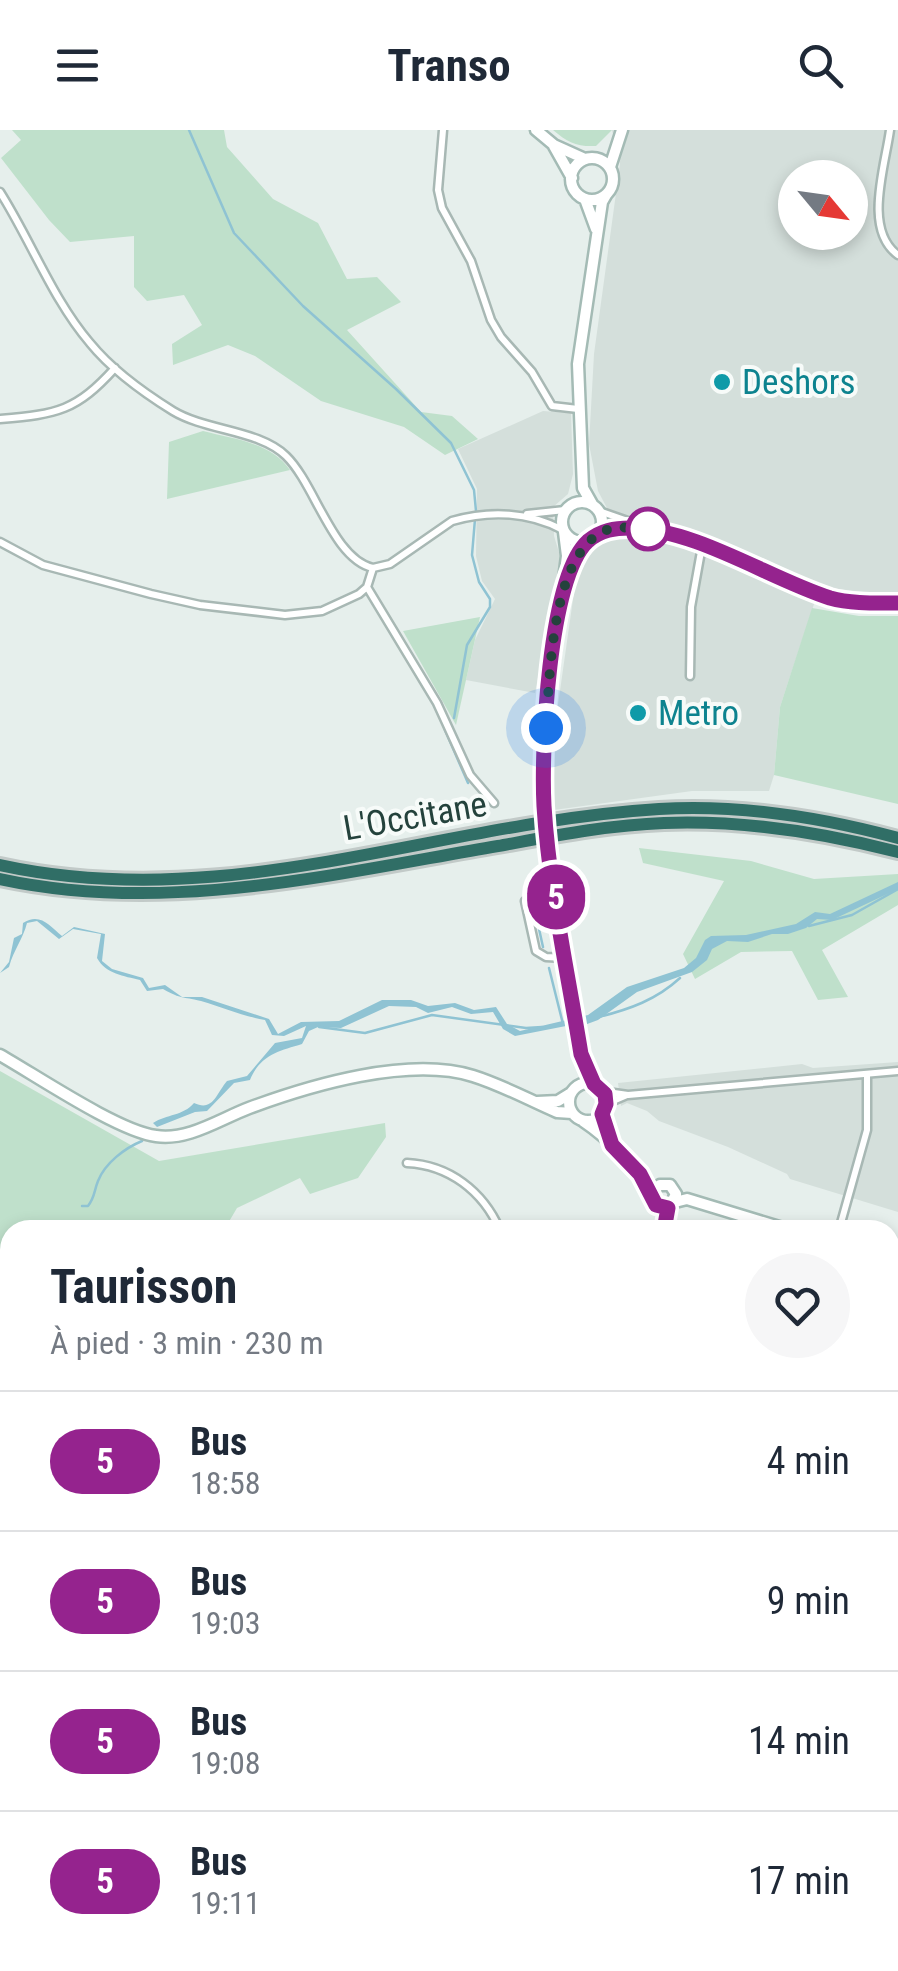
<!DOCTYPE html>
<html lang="fr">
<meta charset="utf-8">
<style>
:root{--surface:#fff;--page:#f6f6f7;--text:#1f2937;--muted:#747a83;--line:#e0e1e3}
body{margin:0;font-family:"Roboto Condensed",sans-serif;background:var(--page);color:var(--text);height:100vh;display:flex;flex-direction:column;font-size:38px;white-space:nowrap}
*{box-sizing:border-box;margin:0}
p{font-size:32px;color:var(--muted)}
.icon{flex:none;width:55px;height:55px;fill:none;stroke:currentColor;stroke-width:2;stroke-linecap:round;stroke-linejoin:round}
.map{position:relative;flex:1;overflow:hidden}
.panel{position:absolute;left:0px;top:1090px;width:900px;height:752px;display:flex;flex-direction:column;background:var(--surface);border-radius:30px 30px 0 0;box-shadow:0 5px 15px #0003}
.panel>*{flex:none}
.badge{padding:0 20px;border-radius:32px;font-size:35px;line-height:65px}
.needle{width:65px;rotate:119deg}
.buttons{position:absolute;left:778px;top:30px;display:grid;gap:20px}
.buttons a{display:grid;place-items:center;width:90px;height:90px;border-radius:50%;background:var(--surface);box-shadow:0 5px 15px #0003;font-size:50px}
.you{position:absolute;width:50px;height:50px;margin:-25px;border:8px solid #fff;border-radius:50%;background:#1a73e8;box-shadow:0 0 0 15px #1a73e833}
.map>.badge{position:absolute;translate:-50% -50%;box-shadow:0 0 0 5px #fff}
.round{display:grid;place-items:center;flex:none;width:105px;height:105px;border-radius:52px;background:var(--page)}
.overview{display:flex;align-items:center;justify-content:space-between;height:170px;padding:0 50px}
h1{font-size:48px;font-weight:700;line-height:75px}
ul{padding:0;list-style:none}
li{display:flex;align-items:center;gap:30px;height:140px;padding:0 50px;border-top:2px solid var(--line)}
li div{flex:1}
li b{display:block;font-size:38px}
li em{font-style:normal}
li .badge{min-width:110px;font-weight:700;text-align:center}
header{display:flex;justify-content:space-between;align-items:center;height:130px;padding:0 50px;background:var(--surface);font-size:45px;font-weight:700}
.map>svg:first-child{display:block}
</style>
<header><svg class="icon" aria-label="menu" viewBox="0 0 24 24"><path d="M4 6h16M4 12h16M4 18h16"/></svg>Transo<svg class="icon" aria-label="search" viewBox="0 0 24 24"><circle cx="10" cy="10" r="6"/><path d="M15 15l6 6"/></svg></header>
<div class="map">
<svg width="898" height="1841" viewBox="0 0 898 1841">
<rect width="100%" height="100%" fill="#e6efec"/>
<path fill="#d4dfdb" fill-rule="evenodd" d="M612 0H898V466L829 458 816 468 780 577 774 645 769 661H692L554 680 553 610 577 441 584 426 595 416 615 405 625 386 608 380 598 361 589 314 594 224 620 34ZM795 48H850V102H795Z
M543 281 571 283 573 344 568 364 553 377 554 406 561 429 535 563 466 550 475 510 495 469 482 451 476 426 477 359 458 319Z
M898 932V1082L790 1049 787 1044 728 1017 659 991 647 981 627 973 621 976 618 953 802 934 813 938Z"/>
<path fill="#bfe0cb" d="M12 0H224L227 17 273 69 318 93 347 149 377 147 401 172 347 200 421 282 452 286 478 309 445 325 404 297 321 271 255 226 228 215 173 235 172 214 202 195 184 165 147 171 134 157V106L70 112 49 90 1 28 21 10Z
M553 0H612L596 16C577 17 567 12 553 0Z
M203 301C233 309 271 312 290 340L167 369 169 312Z
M812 478 859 486H898V674L774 645 780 577Z
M480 487 456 595 403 501Z
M639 718 751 731 814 749 898 744V775L822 820 848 867 818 870 792 821 741 822 695 849 683 824 724 751 643 733Z
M0 941 159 1031 385 993 386 1007 358 1048 310 1064 300 1048 237 1078 224 1100H10V1832L185 1833 181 1841H0Z
M890 1798 898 1799V1841H667L671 1832H890Z"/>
<path fill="#8fc3d3" d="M898 752V759L832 790 817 789 806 798 788 804H772L748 812 727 811 712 819 707 830 692 842 637 862 598 890 571 900 566 896 515 906 503 899 493 882 471 884 452 877 428 883 416 877 389 876 341 898 318 897 309 901 302 914C279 921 260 925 250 950L234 953 207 981 195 982 157 997 153 993C167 984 183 986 194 973 213 982 216 964 227 951L247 946 275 913 302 908 306 896 284 906 272 905 265 890C242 886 222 877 201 871 181 866 183 870 163 859L147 861 140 850C124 846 106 844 97 828L101 804 73 799 59 809 37 791 27 793C23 809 14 819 9 837L0 843 9 832 14 808 22 804 23 793C40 782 50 796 62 806L74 797 105 804 102 831 112 839 143 848 149 858 165 855 182 867H202L269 889 278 904 301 892 339 891 382 870H411L428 876 455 873 474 880 496 877 507 894 520 901 588 885 627 857 684 838 696 828 705 810 711 806 746 805 796 794 815 782 830 784Z"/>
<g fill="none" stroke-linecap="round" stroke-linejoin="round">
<path stroke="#8fc3d3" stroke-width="2.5" d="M189 0 234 103 303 176 396 259 451 313 474 360 476 381
M454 588 467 515 490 477V469L479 452 472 425 475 389
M445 600 468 653
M528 749 543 817
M809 796 852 785 898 759
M549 838 563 894
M599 887C630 879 656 870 680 848
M319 897 365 903 432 885 526 898 542 897
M82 1076H88C95 1067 94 1061 98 1051 105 1033 125 1018 142 1011"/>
<g stroke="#a8b8b4" stroke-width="11">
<path id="street" d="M443 0 438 60 442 78 471 131 491 190 501 207 532 242 552 276 578 279
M890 0C885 37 863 100 898 125
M0 62C31 111 53 170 90 213 112 240 144 263 173 281 206 301 260 300 286 326 315 354 333 429 373 438
M0 289C58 284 76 281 115 238
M599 381 731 427 832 468 898 473
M527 384 565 380
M598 404 611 399 640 398
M0 412 43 435 151 464 200 475 285 485 322 481 359 464 367 457 373 438
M373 438 390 434 452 391C490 380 529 382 563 400
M367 457 437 573 470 645 494 673
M690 546 691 477 702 416
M525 771 536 821 546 827 565 828
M599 956 607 962 628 965 898 941
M606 974 627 965
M407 1033C449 1035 483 1061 500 1100
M839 1100 867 1000V944
M890 1243 898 1246
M890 1375 898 1363
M890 1503 898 1504
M890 1735 898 1736
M890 1794 898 1795
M459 1832 461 1841
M554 1832 556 1841
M331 1841 334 1832"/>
</g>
<g stroke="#a4bbb5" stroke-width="15">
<path id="secondary" d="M536 0 554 15 585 29
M554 16 572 48
M571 49a21 21 0 1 1 42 0a21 21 0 1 1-42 0Z
M610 37 622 0
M585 69 596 99
M562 392a20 20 0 1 1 40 0a20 20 0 1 1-40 0Z
M592 374 583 358 578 234 602 72 606 65
M568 446 589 411
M545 679 548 574 567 426 564 402
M548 719 581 924 595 954
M0 925C37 946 118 1001 156 1006 188 1011 220 989 249 978 311 955 409 926 473 946 502 955 529 970 557 982L572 983
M569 972a19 19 0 1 1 38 0a19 19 0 1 1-38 0Z
M537 972 558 971 571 963
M583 991C610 1009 638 1038 652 1067
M675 1072 687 1069 789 1100
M664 1100V1088L676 1064 670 1055H660L654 1059 653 1070 660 1078H668
M890 1133 898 1136
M658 1841 659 1832"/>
</g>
<g stroke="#c2cac8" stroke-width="18">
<path id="highway" d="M0 735C230 785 433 693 659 679 739 674 820 687 898 708
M0 749C167 785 334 744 498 716 553 706 608 695 664 693 744 690 821 702 898 722"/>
</g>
<use href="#street" stroke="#fff" stroke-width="6"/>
<use href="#secondary" stroke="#fff" stroke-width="10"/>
<use href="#highway" stroke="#306e66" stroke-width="12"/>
<g stroke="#a4bbb5" stroke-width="15" stroke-linecap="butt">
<path id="secondary-bridge" d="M545 679 548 719"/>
</g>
<use href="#secondary-bridge" stroke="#fff" stroke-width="10"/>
</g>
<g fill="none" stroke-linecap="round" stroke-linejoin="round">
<g stroke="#fff" stroke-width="22">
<path id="line" d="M664 1100 668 1078 656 1075 640 1044 612 1015 602 984 606 974 605 964 594 954 581 924C568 844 549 757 544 676 541 622 548 447 588 411 601 400 615 398 630 398 696 399 768 448 830 468 851 474 876 473 898 473"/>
</g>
<use href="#line" stroke="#95238e" stroke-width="15"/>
<path stroke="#24423c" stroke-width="10" stroke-dasharray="0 18" d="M546 598C550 546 551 429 602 402 615 395 633 398 648 399"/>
</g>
<g fill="#0f9aa8" stroke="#f7fbf9" stroke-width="4">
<circle cx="722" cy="252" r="10"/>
<circle cx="638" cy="583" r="10"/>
</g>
<circle fill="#fff" stroke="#95238e" stroke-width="5" cx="648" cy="399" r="20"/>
<g text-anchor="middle" stroke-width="8" stroke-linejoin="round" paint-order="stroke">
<g font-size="35" fill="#0d838f" stroke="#f7fbf9" text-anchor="start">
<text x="742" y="264">Deshors</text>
<text x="658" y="595">Metro</text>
</g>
<g font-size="35" fill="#24423c" stroke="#f7fbf9">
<text transform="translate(415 686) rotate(-10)" y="12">L'Occitane</text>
</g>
</g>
</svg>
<div class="buttons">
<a><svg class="needle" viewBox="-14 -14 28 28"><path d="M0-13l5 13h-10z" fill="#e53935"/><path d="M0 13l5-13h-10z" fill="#747a83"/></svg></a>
</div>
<div class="you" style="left:546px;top:598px"></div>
<b class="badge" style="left:556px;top:767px;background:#95238e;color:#fff">5</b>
<section class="panel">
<div class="overview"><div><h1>Taurisson</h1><p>À pied · 3 min · 230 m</p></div><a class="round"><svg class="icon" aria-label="heart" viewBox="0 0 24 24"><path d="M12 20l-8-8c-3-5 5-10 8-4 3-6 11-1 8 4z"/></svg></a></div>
<ul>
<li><span class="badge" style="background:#95238e;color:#fff">5</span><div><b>Bus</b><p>18:58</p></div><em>4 min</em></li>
<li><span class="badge" style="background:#95238e;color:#fff">5</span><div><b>Bus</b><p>19:03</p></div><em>9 min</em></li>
<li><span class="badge" style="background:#95238e;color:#fff">5</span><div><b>Bus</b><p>19:08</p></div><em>14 min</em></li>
<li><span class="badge" style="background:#95238e;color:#fff">5</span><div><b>Bus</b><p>19:11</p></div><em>17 min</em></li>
</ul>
</section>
</div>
